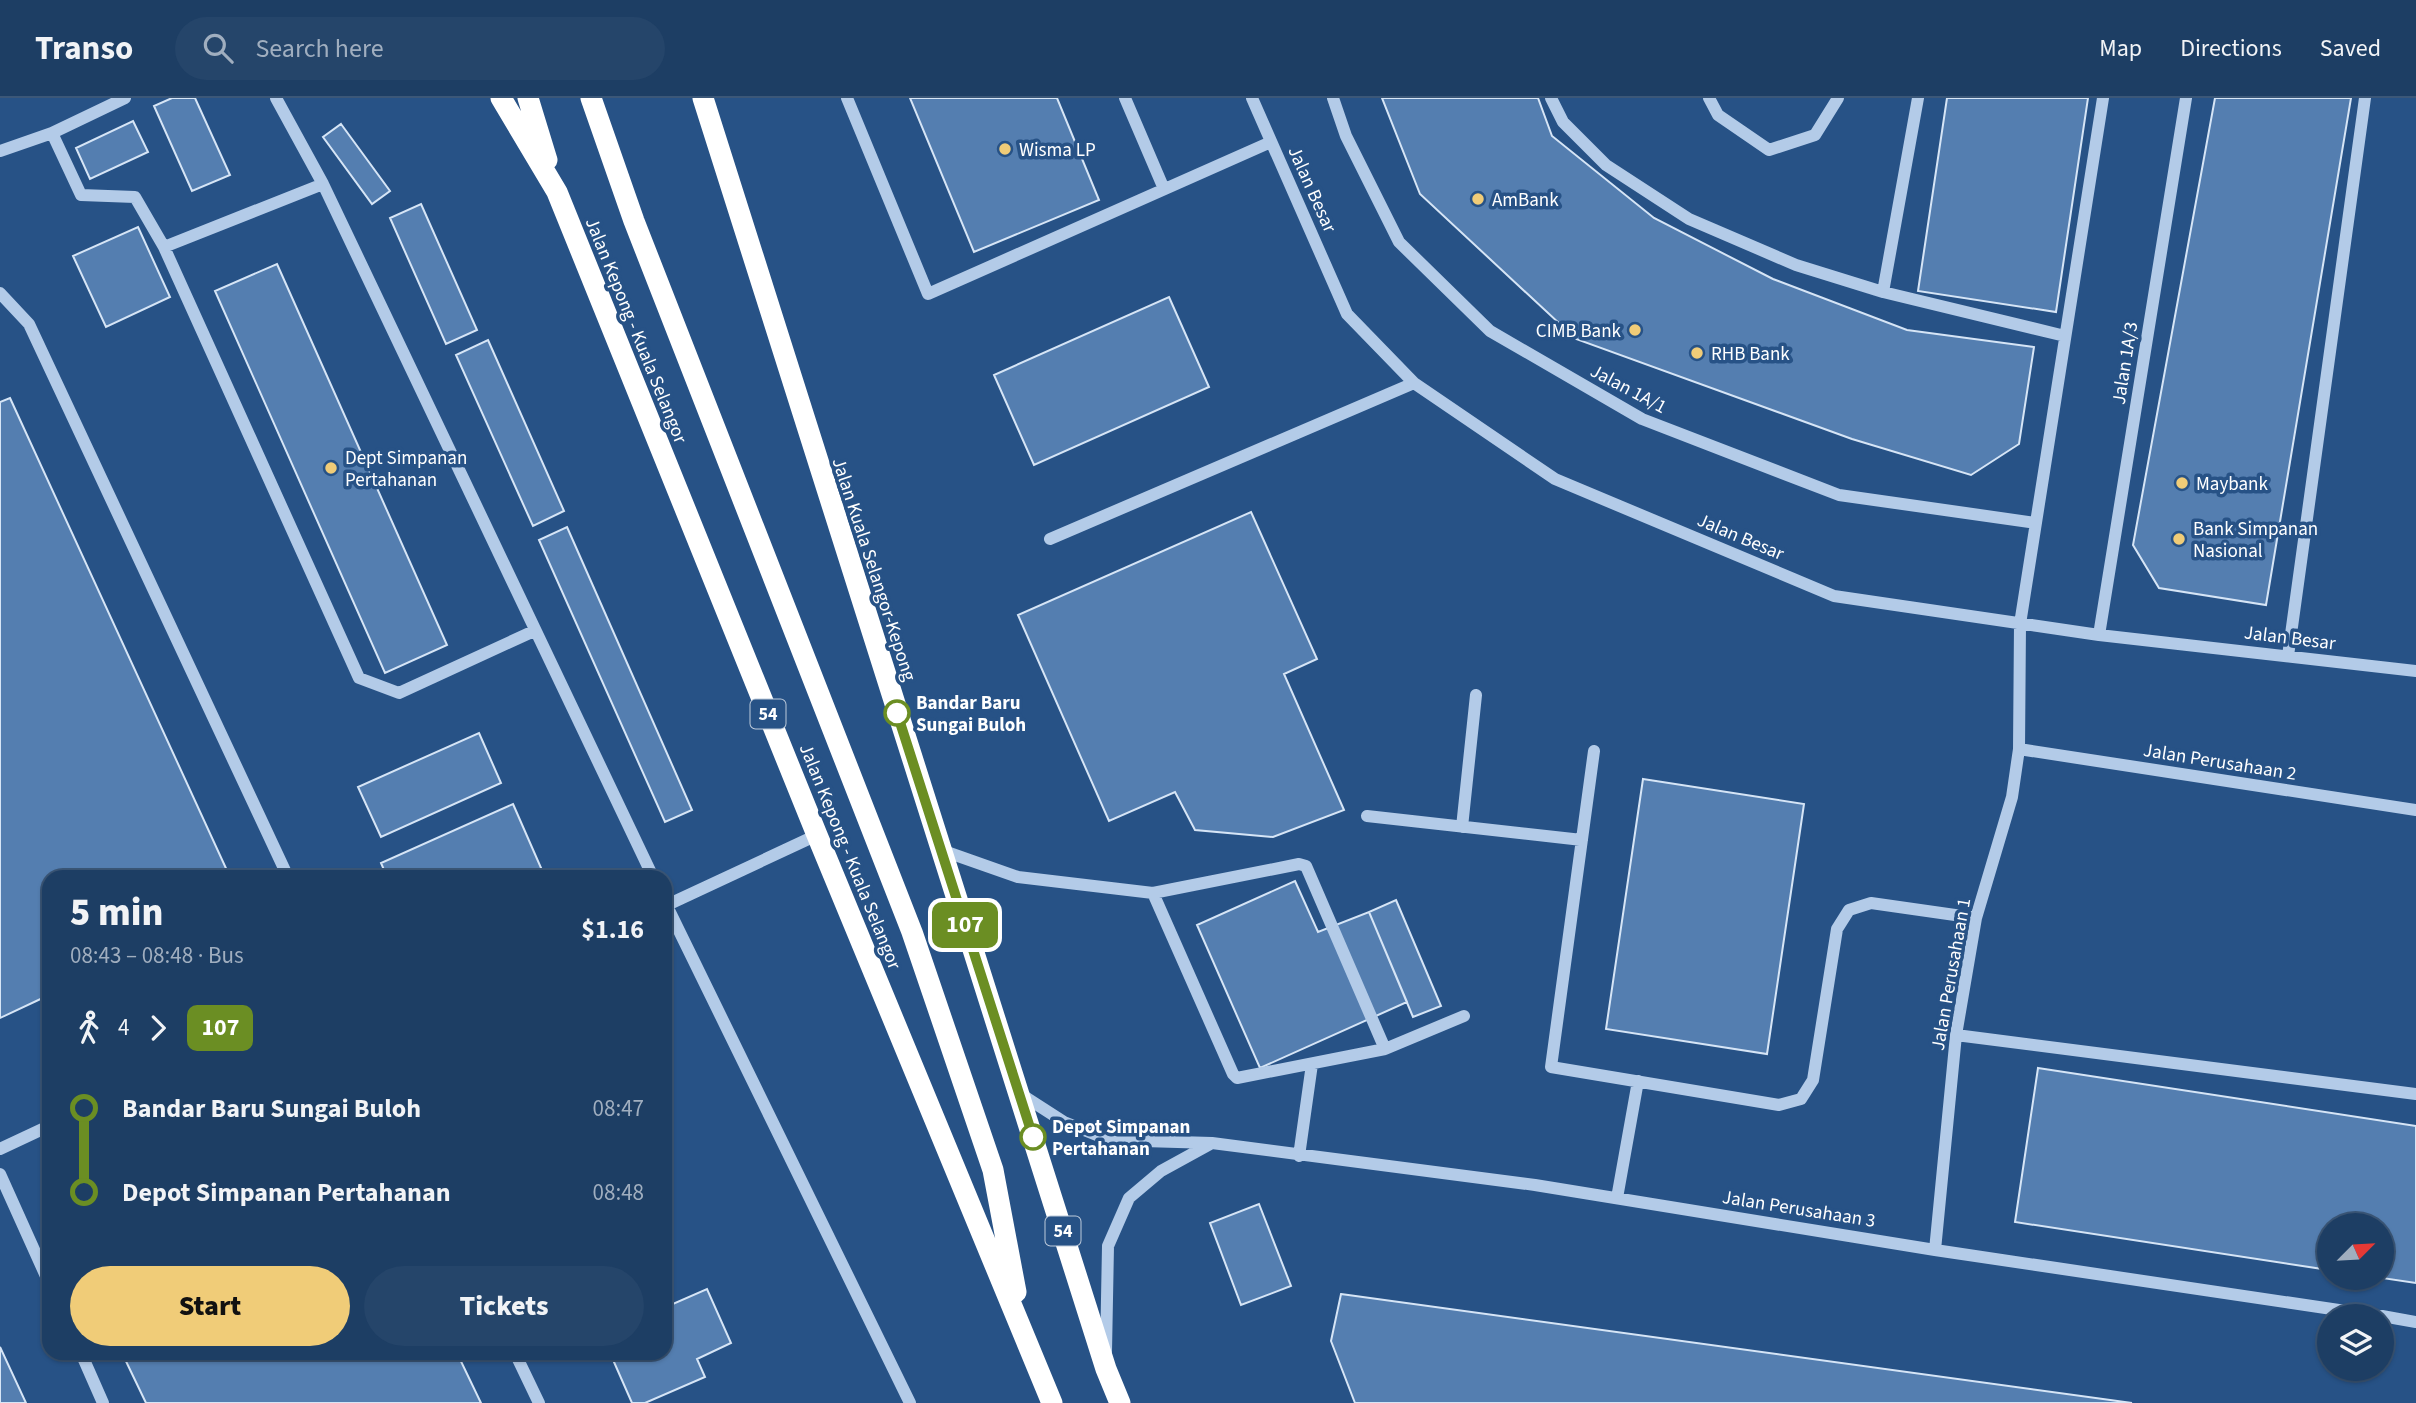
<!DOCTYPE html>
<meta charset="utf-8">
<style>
:root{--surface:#1d3e64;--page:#25456a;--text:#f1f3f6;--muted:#a0aebf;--line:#3b5778;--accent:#f0cc78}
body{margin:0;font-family:"Source Sans 3",sans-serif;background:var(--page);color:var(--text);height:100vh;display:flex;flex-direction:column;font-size:26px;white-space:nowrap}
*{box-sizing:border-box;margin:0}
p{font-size:23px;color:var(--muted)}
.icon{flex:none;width:38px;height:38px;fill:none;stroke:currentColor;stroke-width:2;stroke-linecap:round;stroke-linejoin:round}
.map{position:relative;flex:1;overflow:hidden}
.side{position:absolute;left:42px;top:772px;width:630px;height:490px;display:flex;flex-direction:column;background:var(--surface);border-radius:21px;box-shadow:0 2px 5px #0004,0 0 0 2px var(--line)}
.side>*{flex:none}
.badge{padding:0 14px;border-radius:10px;font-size:24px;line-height:46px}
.needle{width:46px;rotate:66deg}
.buttons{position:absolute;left:2317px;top:1115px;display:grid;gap:14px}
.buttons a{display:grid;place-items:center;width:77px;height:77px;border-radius:50%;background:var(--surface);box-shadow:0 2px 5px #0004,0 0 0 2px var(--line);font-size:35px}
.map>.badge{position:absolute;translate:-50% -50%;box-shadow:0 0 0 4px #fff}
.legs{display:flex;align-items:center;gap:10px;height:77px;padding:0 28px;font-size:23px}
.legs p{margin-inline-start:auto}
.head{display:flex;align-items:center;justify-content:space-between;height:119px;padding:0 28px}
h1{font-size:38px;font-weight:800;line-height:52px}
.action{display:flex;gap:14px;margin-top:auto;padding:14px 28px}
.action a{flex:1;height:80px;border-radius:42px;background:var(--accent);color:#111;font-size:28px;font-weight:800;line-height:80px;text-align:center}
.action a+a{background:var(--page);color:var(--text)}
ul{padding:0 28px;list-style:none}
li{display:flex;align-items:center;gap:24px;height:84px;font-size:26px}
li i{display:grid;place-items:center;width:10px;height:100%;margin:0 9px;background:currentColor}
li i::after{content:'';width:18px;height:18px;margin:-9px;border:5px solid;border-radius:50%;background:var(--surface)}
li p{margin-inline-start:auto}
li:first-child i{background:linear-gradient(#0000 50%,currentColor 0)}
li:last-child i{background:linear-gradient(currentColor 50%,#0000 0)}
header{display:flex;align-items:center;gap:42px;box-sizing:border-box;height:98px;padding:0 35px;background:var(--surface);border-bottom:2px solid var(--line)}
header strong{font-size:33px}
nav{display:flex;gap:38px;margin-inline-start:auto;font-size:24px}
.search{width:490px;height:63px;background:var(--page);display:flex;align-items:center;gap:18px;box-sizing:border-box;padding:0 24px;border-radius:38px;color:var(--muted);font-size:26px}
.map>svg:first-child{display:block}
</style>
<header>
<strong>Transo</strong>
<div class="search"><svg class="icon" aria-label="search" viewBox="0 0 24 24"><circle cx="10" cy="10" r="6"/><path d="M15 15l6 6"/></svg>Search here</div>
<nav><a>Map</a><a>Directions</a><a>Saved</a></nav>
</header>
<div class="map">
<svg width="2416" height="1305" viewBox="0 0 2416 1305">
<rect width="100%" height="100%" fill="#275286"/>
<path fill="#547eb0" stroke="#d6e5f6" stroke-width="2" d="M172 0H195L230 77 192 93 154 8Z
M910 0H1057L1099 102 974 154Z
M1382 0H1538L1552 38 1654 120 1773 181 1907 232 2034 249 2019 346 1971 377 1852 341 1576 241 1420 96Z
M1947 0H2088L2056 214 1918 193Z
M2215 0H2351L2266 507 2159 490 2133 447Z
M133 23 148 54 90 81 76 50Z
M341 26 390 93 372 106 323 39Z
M421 106 477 232 446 246 390 120Z
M138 129 170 199 106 229 73 158Z
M277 166 447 547 385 575 215 193Z
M1169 199 1209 289 1034 367 994 277Z
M488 242 564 413 533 428 456 257Z
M10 300 230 779H49V897L0 920V304Z
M1251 414 1317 561 1284 576 1344 712 1273 739 1195 732 1175 694 1109 723 1018 517Z
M567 429 692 712 665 724 539 442Z
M479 635 501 685 381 739 358 689Z
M1643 681 1804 706 1767 956 1606 931Z
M513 706 545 779H387L381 765Z
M1295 783 1318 834 1369 814 1407 904 1260 970 1197 827Z
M1396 802 1441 908 1413 919 1369 814Z
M2038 970 2416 1028V1185L2382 1180V1127H2329V1172L2015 1124Z
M1259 1106 1291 1188 1241 1207 1210 1125Z
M665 1190 673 1206 707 1191 731 1245 697 1261 705 1279 645 1305H632L610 1255H665Z
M1341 1196 2132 1305H1355L1331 1243Z
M0 1249 26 1305H0Z
M122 1255H457L481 1305H146Z"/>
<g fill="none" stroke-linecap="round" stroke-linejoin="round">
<path stroke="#b3cbe8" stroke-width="12" d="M276 0 323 86 653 779
M847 0 928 196 1271 44
M1125 0 1164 91
M1252 0 1347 216 1414 285 1555 381 1834 498 2099 537 2416 573
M1333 0 1346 38 1399 144 1490 233 1642 321 1839 397 2036 425
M1551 0 1563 24 1606 67 1689 121 1796 167 1883 194 2065 238
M1709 0 1718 17 1769 52 1815 37 1838 0
M52 35 125 0
M0 53 52 35 81 97 135 99 164 149 359 580 399 595 534 533
M164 149 323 86
M1883 194 1918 0
M0 195 29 226 288 779
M1050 441 1414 285
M2099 537 2186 0
M2288 558 2365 0
M2019 651 2416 712
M1594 653 1551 969 1779 1007 1801 1001 1813 982 1837 831 1849 812 1871 805 1976 820
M1367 718 1582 742
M1462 729 1476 597
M941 752 1018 779 1153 795 1233 976 1237 980 1385 951 1306 768 1299 766 1153 795
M665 804 910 1305
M665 808 817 737
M1956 937 2416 996
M1385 951 1464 918
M1019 995 1064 1024 1109 1042 1212 1045 1535 1087 1935 1152 2379 1218
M0 1051 49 1028
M1299 1058 1312 966
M0 1076 49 1185
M1617 1100 1638 983
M1935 1152 1956 937 1976 820 2012 699 2019 651 2020 526 2103 0
M2382 1218 2416 1224
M1106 1254 1108 1148 1129 1100 1161 1073 1212 1045
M81 1255 103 1305
M515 1255 539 1305"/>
<path stroke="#fff" stroke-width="21" d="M501 0 557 94 817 737 1052 1305
M528 0 547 62
M591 0 634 123 912 834 993 1072 1016 1194
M703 0 1106 1271 1120 1305"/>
</g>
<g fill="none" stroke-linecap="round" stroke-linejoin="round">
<g stroke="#fff" stroke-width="16">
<path id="line-1" d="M897 615 1033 1039"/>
</g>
<use href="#line-1" stroke="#6b8e23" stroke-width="10"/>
</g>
<g fill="#f0cc78" stroke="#275286" stroke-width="2.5">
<circle cx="1005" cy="51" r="7"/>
<circle cx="1478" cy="101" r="7"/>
<circle cx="1635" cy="232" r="7"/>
<circle cx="1697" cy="255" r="7"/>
<circle cx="331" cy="370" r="7"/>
<circle cx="2182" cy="385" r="7"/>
<circle cx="2179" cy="441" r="7"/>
</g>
<g fill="#fff" stroke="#6b8e23" stroke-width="3.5">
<circle cx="897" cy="615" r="12"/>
<circle cx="1033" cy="1039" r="12"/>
</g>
<g text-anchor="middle" stroke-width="7" stroke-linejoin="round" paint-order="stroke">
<g fill="#275286" stroke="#becbdb" stroke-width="2">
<rect x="750.5" y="601.5" width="35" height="29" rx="5"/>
<rect x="1045.5" y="1118.5" width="35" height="29" rx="5"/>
</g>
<g font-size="18" font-weight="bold" fill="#fff">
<text x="768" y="622">54</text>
<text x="1063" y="1139">54</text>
</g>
<g font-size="19" fill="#fff" stroke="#275286" text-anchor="start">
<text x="1019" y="58">Wisma LP</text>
<text x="1492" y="108">AmBank</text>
<text x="1621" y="239" text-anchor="end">CIMB Bank</text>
<text x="1711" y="262">RHB Bank</text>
<text x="345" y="366">Dept Simpanan<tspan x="345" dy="22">Pertahanan</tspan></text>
<text x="2196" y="392">Maybank</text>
<text x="2193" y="437">Bank Simpanan<tspan x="2193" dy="22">Nasional</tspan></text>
</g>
<g font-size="19" fill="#fff" stroke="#275286">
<text transform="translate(1313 91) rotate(66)" y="7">Jalan Besar</text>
<text transform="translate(637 232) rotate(68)" y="7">Jalan Kepong - Kuala Selangor</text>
<text transform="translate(2124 265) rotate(-81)" y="7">Jalan 1A/3</text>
<text transform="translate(1629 290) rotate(28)" y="7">Jalan 1A/1</text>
<text transform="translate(1741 438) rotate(23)" y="7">Jalan Besar</text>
<text transform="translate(875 471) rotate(72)" y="7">Jalan Kuala Selangor-Kepong</text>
<text transform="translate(2290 539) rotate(7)" y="7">Jalan Besar</text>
<text transform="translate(2220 663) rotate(9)" y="7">Jalan Perusahaan 2</text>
<text transform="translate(851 758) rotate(68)" y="7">Jalan Kepong - Kuala Selangor</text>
<text transform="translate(1950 876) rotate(-80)" y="7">Jalan Perusahaan 1</text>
<text transform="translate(1799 1110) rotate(9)" y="7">Jalan Perusahaan 3</text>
</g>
<g font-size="19" font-weight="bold" fill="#fff" stroke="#275286" text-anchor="start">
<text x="916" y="611">Bandar Baru<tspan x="916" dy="22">Sungai Buloh</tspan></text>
<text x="1052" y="1035">Depot Simpanan<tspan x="1052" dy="22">Pertahanan</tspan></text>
</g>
</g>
</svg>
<div class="buttons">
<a><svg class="needle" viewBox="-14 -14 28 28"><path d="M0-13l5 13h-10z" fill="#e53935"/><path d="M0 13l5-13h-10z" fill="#a0aebf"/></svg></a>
<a><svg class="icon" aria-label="layers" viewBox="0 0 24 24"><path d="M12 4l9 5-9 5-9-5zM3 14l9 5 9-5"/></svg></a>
</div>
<b class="badge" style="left:965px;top:827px;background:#6b8e23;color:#fff">107</b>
<section class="side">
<div class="head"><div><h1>5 min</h1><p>08:43 – 08:48 · Bus</p></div><b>$1.16</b></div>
<div class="legs"><svg class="icon" aria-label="walk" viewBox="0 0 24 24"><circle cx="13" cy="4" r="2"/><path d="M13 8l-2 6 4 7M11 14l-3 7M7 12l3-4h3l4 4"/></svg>4<svg class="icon" aria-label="forward" viewBox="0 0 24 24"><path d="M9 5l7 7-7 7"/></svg><b class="badge" style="background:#6b8e23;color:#fff">107</b></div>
<ul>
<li><i style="color:#6b8e23"></i><b>Bandar Baru Sungai Buloh</b><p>08:47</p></li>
<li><i style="color:#6b8e23"></i><b>Depot Simpanan Pertahanan</b><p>08:48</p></li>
</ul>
<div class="action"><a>Start</a><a>Tickets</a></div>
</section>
</div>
